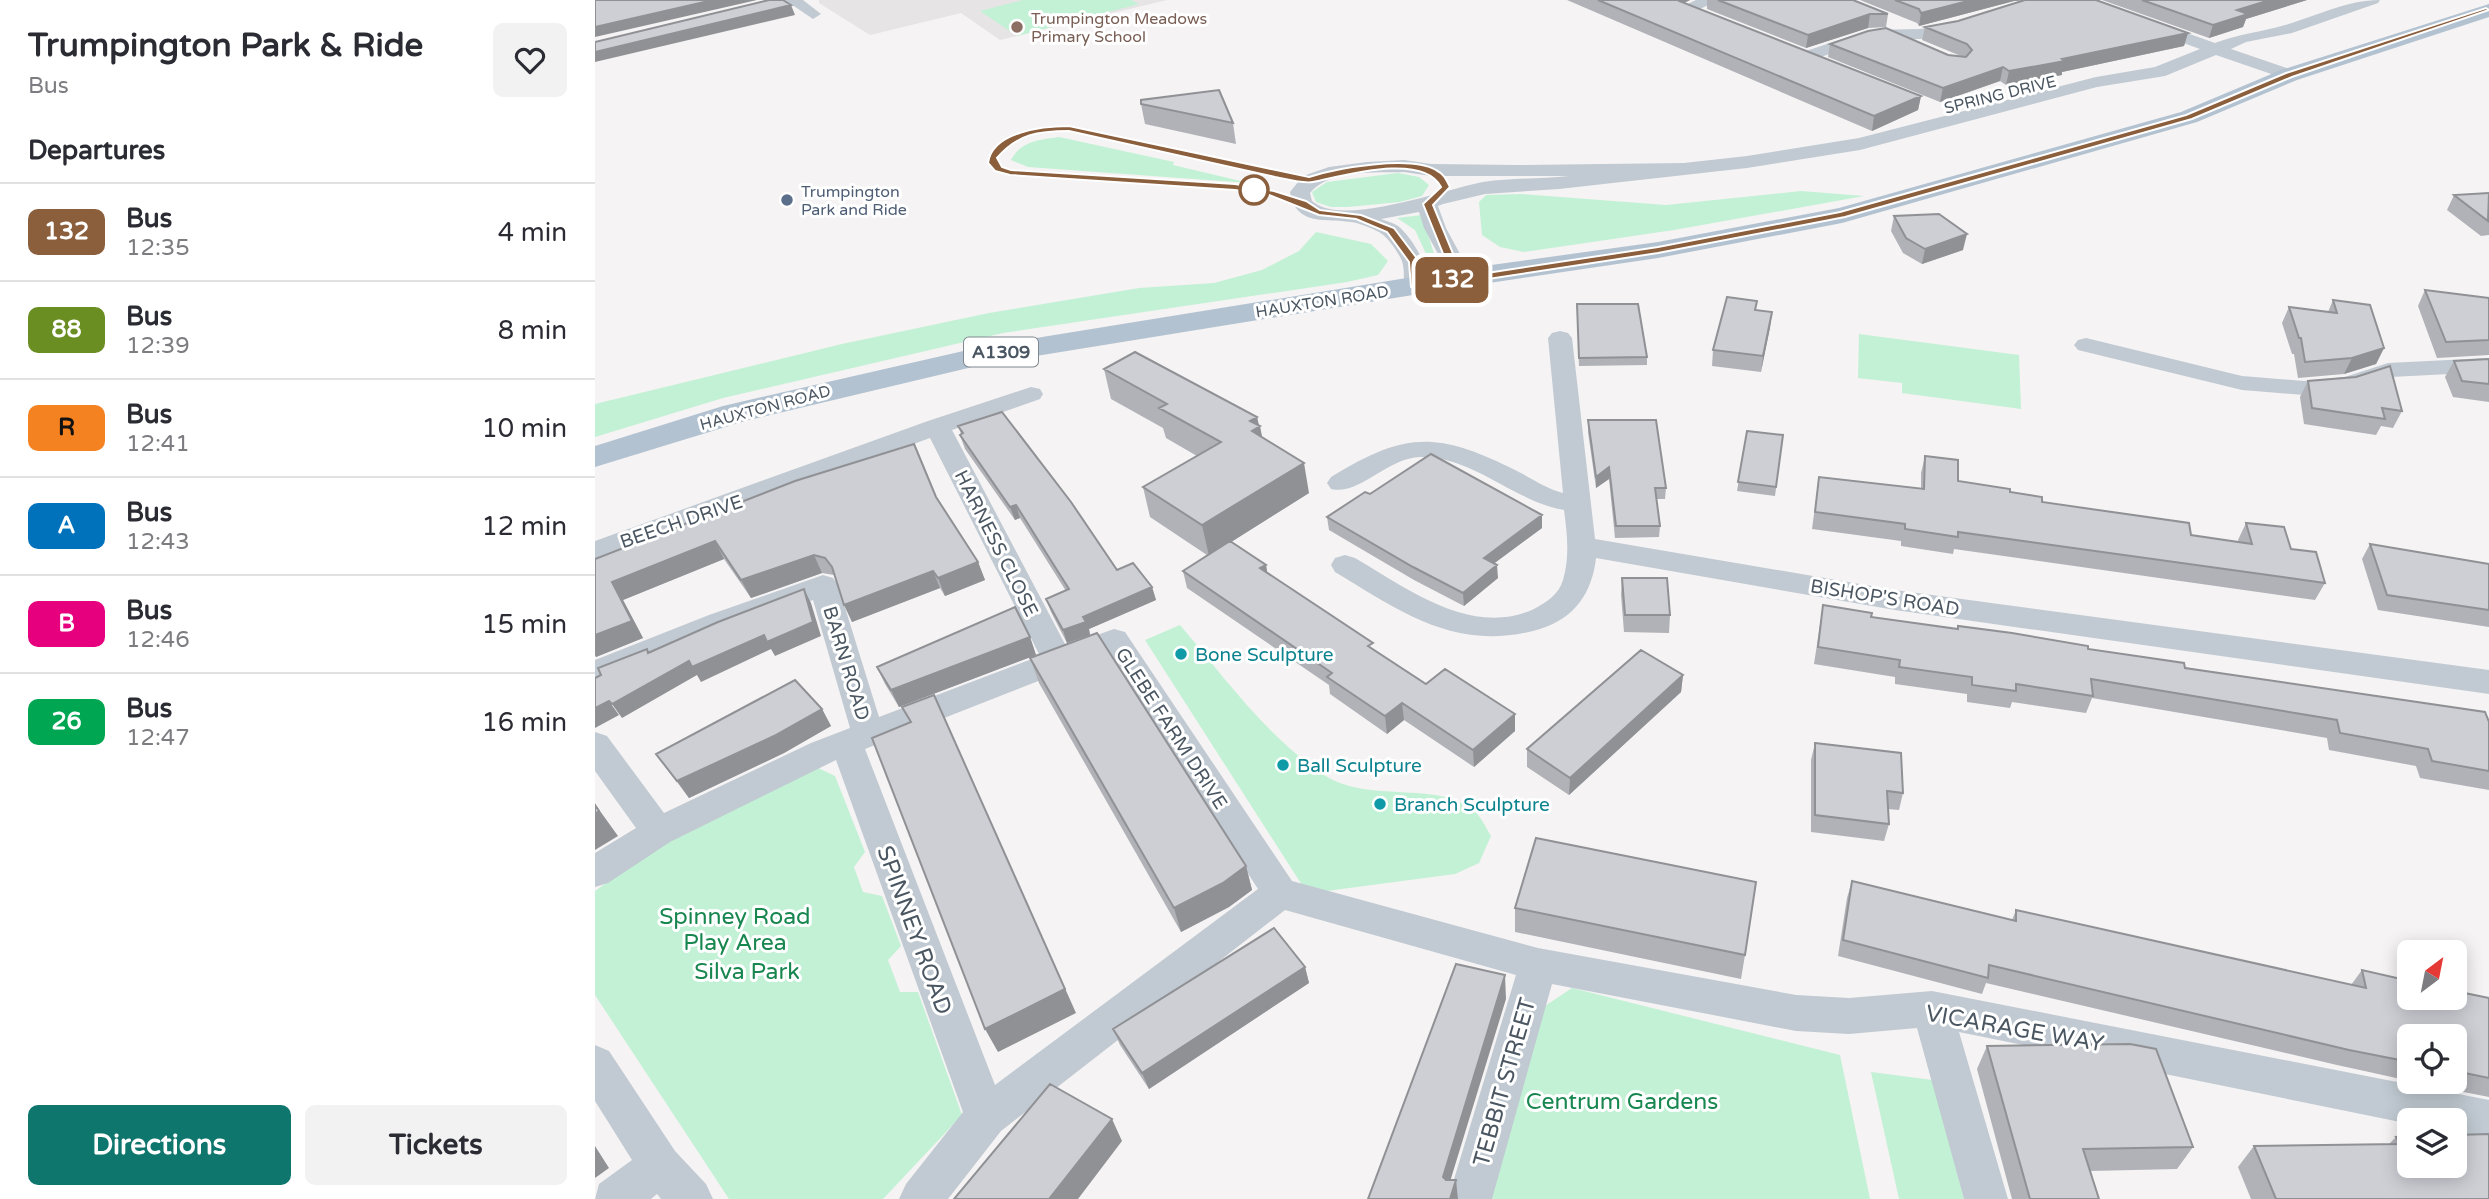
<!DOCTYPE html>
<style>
:root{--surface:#fff;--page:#f2f2f3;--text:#2b2b33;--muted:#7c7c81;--line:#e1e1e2;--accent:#0f766e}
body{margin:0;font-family:"Varela Round",sans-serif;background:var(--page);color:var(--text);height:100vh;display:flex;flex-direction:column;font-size:26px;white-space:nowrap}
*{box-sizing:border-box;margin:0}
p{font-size:23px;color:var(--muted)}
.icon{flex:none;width:38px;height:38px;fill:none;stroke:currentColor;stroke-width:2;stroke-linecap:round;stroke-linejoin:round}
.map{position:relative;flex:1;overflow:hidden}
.panel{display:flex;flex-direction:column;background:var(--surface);width:595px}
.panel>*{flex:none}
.badge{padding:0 14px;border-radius:10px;font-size:24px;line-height:46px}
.needle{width:46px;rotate:32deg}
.buttons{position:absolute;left:1802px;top:940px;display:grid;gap:14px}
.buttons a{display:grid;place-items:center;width:70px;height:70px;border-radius:10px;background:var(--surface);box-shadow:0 4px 18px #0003;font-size:35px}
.map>.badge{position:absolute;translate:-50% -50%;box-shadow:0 0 0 4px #fff}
h2{padding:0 28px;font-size:26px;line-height:63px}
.round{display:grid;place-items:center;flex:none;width:74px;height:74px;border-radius:10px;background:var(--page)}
.headline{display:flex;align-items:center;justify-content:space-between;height:119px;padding:0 28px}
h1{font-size:33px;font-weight:700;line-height:52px}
.button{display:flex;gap:14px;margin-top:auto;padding:14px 28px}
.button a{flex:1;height:80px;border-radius:10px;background:var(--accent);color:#fff;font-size:28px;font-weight:700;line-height:80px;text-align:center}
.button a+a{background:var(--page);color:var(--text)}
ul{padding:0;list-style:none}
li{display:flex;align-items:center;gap:21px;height:98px;padding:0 28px;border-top:2px solid var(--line)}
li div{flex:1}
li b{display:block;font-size:26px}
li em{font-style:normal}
li .badge{min-width:77px;font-weight:700;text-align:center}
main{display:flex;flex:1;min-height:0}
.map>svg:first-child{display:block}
</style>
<main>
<section class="panel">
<div class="headline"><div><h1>Trumpington Park &amp; Ride</h1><p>Bus</p></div><a class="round"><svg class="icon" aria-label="heart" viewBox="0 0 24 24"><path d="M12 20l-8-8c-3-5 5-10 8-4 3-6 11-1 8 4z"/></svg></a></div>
<h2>Departures</h2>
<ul>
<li><span class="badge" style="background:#8b5e3c;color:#fff">132</span><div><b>Bus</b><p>12:35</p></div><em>4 min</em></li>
<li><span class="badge" style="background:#6b8e23;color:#fff">88</span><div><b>Bus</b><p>12:39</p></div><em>8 min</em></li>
<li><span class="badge" style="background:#f58220;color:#111">R</span><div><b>Bus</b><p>12:41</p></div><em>10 min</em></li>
<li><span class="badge" style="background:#0072bc;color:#fff">A</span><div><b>Bus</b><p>12:43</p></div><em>12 min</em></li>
<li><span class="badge" style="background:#e6007e;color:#fff">B</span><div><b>Bus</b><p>12:46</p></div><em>15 min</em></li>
<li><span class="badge" style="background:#00a651;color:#fff">26</span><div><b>Bus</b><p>12:47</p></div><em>16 min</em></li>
</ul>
<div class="button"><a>Directions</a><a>Tickets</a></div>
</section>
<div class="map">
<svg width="1894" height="1199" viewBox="0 0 1894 1199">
<rect width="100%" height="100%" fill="#f5f3f3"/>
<path fill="#e6e4e5" d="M224 0H572L405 40 366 13 275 35 224 3Z"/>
<path fill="#c3f1d5" d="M428 0H536L544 4 422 36 385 11Z
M464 137 579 162 578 165 654 183 433 167 416 160C426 141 444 140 464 137Z
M803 173 824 177 834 185 827 196 805 202 753 207H736L721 202 717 192 732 182Z
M1206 191 1269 196 1079 230 929 252 905 247 887 235 884 202 891 195 926 194 1071 205Z
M827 215 840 257 833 258 820 230 802 218Z
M721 232 776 244 793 261 783 275 752 282 408 333 128 398 0 437V404L247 344 394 313 544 288 619 283 667 270 704 251Z
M1264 334 1424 355 1426 409 1307 393V383L1263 378Z
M585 625C630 678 671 736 729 775 773 804 841 780 878 810 886 816 891 828 896 836L884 863 860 874 724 892 707 885 550 640Z
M219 766 240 776 270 852 259 867 268 892 287 896 306 946 293 960 305 992H323L367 1115 288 1199H134L0 995V891C68 842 142 799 219 766Z
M977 988 1245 1055 1275 1199H895L950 1006Z
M1276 1072 1338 1080 1369 1199H1304Z"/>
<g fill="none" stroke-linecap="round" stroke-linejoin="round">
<path fill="#c1cad2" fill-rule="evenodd" d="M190 0H208L226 14 218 19Z
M1101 0H1124L1105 9 1127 20 1125 23H1113L1082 9Z
M1428 0H1452L1450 3 1353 34 1325 39 1276 40 1211 62 1202 57 1205 53 1274 30 1325 29 1350 25Z
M1476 0H1499L1620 43C1643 34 1666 32 1690 25 1722 16 1751 0 1785 0L1783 3 1697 33 1651 42 1636 49 1700 71 1703 75 1700 79 1694 80 1621 55 1570 76 1502 87 1265 150 1152 168 964 189 890 194 848 204 843 206 851 228 878 278 875 283H859L856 278 829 228 824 212 786 219C791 221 799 223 803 226 817 237 841 275 829 292H813C807 284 810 275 808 265 807 257 794 239 787 234 780 229 764 223 756 222 731 218 701 227 695 192L708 176 734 167 772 162 809 160 836 164 922 165 1089 163 1152 156 1264 138 1501 77 1560 67 1605 49 1478 3ZM809 172 836 176H974C945 179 916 178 888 182 850 189 747 228 717 201L715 193C734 169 781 173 809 172Z
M965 331 973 333 977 338 1000 539 1300 590 1894 670V694L1300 610 1001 558C997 593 980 618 945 629 862 653 808 613 740 572L736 565 740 558 750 555 760 558C811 588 877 638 939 609 952 602 964 594 968 580 975 557 972 533 969 510 918 501 878 456 825 457 792 458 764 496 736 489L732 483 736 477C807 434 838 430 914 467 932 475 949 488 968 493L953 338 957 333Z
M1491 338 1647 376 1709 381 1750 377 1793 363 1894 358V372L1796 377 1753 391 1709 395 1647 390 1483 350 1479 345 1483 340Z
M436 387 445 389 448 394 445 399 357 430 471 646 519 629 530 632 697 881 943 948 1201 995 1254 998 1337 991 1894 1100V1140L1860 1133V1120H1815V1124L1364 1032 1413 1199H1369L1322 1028 1254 1034 1201 1031 957 984 897 1199H853L921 975 690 910 406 1131 353 1199H304L311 1184 368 1112 241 760 75 842 13 883 0 887V853L41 828 0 771V732L12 736 69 813 216 743 255 728 218 600 0 684V660L114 615 228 575 238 578 243 585 284 717 445 656 335 438 0 560V541L333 421ZM512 654 663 889 400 1085 270 749Z
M0 1045 14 1051 80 1151 111 1184 118 1199H66L62 1194 56 1199H0L4 1184 37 1160 0 1101Z"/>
<path fill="#b3c2d1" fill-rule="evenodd" d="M1894 4V17L1702 80 1602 122 1247 223 1063 258 867 287 386 365 150 421 0 467V446L128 406 386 347 867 269 1063 242 1244 208 1586 112 1686 70Z"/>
</g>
<path fill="#b0b2b7" d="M972 0H1095L1089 3 1326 96 1323 110 1277 131Z
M1112 0H1258L1293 14 1291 27 1273 28 1211 48 1112 9Z
M1265 0H1501L1593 33 1589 46 1467 72V75L1411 85 1405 81 1345 102 1233 57 1235 44 1366 56 1327 40 1330 27 1363 21 1429 0 1419 1 1324 26 1322 23Z
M1507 0H1712L1651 19 1648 27 1614 38Z
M546 104 638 123 641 144 550 124Z
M1894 193V235L1886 236 1852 210 1859 195Z
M1299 216 1368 250 1327 264 1308 253 1296 231Z
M1830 290 1894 298V355L1842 358 1823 306Z
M1738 300 1789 348 1781 364 1749 374 1703 378 1699 354H1697L1687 323 1694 307 1733 312Z
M982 312 1052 357V365L984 366Z
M1177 312 1166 372 1117 366 1118 350Z
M1894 359V402L1858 397 1850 377 1859 361Z
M509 369 662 417 667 437 714 493 636 542 671 565 672 573 779 650 831 684 920 714V731L879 767 809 720 792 734 735 694 734 685 592 588 588 571 612 555 555 517 548 487 602 456 571 438 568 428 516 399Z
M1713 381 1807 411 1798 428 1786 426 1781 435 1709 424 1705 397Z
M993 420 1071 488 1070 499H1061L1065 526 1064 537 1020 538 1014 479 1001 488 993 432Z
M363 426 522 570 557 587 561 600 494 629 495 635 472 643 456 612 451 599 471 591 425 518 420 520 370 449 365 435 366 434Z
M1152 431 1188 435 1180 496 1142 491Z
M1330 456 1363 481 1415 492 1447 502 1596 535 1644 542 1643 540 1651 523 1696 549 1730 583 1720 600 1359 549 1358 554 1306 546V541L1217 529 1224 477 1326 489V473Z
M775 494 947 528 899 563 903 578 869 606 819 580 734 530 732 517Z
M341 497 383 562 390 580 350 596 345 588 257 622 239 575 227 573 156 598 129 559 28 600 48 638 1 657 0 655V559Z
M1775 544 1894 564V627L1783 610 1767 559Z
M1027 578 1075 615 1074 633 1029 632 1026 595Z
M1228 605 1276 617 1362 629 1363 626 1894 722V790L1825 778 1821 766 1734 750 1732 738 1497 698 1491 713 1417 702 1415 708 1372 702V694L1300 684V677L1219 664Z
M435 637 441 655 304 707 290 684 282 667Z
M435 658 651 866 657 890 634 907 586 932 444 683Z
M1088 675 1086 692 974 795 932 767V749Z
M227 709 236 726 189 753 94 798 61 754Z
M1220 743 1308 793 1304 810 1293 809 1294 824 1289 841 1216 832V760Z
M1257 881 1417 920 1421 910 1756 985 1767 970 1894 998V1097L1818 1082H1860V1036H1815V1081L1742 1065 1391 983 1387 994 1243 956 1252 898Z
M920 908 1150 955 1146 979 920 932Z
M710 967 714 983 554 1089 525 1045 518 1029Z
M1392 1046 1598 1147 1582 1169 1495 1171 1504 1199H1417L1382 1069Z
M1801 1137 1894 1199H1656L1643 1167 1659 1146 1794 1144Z"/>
<path fill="#909195" d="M118 0H162L0 37V27Z
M1080 0H1095L1079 8Z
M1377 0H1433L1419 1 1324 26 1326 13Z
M1675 0H1712L1651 19 1648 27 1614 38 1618 25 1642 10Z
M196 5 200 15 0 62V52Z
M1275 14 1273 28 1211 48 1213 35Z
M1593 33 1589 46 1467 72V75L1411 85 1414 71Z
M1408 67 1405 81 1345 102 1348 88Z
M1326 96 1323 110 1277 131 1279 116Z
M1372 234 1368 250 1327 264 1330 249Z
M1177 312 1175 328 1166 372 1168 356Z
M1789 348 1781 364 1749 374 1757 358Z
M662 417 664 427 665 426 671 457 662 462 655 421Z
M709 463 714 493 614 556 607 525Z
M1014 467V479L1001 488V477Z
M421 505 425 518 420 520 415 507Z
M947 515V528L889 571V558Z
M120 541 129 559 28 600 48 638 1 657 0 655V635L17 582Z
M219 555 227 573 156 598 146 580Z
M383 562 390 580 350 596 343 578Z
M671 565 674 582 665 568Z
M902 565 903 578 869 606 868 593Z
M338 571 345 588 257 622 249 605Z
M557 587 561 600 494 629 495 635 472 643 468 630 488 617Z
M209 589 216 603 226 636 180 656 172 642Z
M169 635 176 649 106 682 102 675 27 718 17 704 94 661Z
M435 637 441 655 304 707 296 690Z
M1088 675 1086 692 974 795 975 778Z
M14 701 24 715 0 728V708Z
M807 703 809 720 792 734 790 716Z
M227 709 236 726 189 753 94 798 82 781Z
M920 714V731L879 767 878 750Z
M350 720 481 1013 403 1052 390 1029Z
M0 804 23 836 0 850Z
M651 866 657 890 634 907 586 932 579 908Z
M710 967 714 983 554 1089 547 1073Z
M910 975 911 999 850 1198 848 1177Z
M517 1119 527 1141 483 1199H454Z
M0 1146 14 1168 0 1178Z
M861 1180 863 1199H855Z"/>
<path fill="#cdcfd5" stroke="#909195" stroke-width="2" d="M0 0H118L0 27Z
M174 0H188L196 5 0 52V42Z
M1003 0H1083L1084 1 1326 96 1279 116Z
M1123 0H1258L1293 14H1275L1213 35Z
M1300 0H1377L1326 13 1324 9Z
M1430 0H1501L1593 33 1467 59 1470 61 1414 71 1408 67 1348 88 1235 44 1273 31 1291 28 1353 55 1371 57 1377 50 1372 44 1330 27 1363 21Z
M1547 0H1675L1642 10 1653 14 1618 25Z
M624 90 638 123 546 104V100Z
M1894 193 1893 221 1859 195Z
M1344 214 1372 234 1330 249 1311 238 1299 216Z
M1830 290 1894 298V340L1851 342Z
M1132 297 1162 301 1160 310 1177 312 1168 356 1118 350Z
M1738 300 1775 305 1789 348 1757 358 1710 362 1706 338H1704L1694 307 1742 313Z
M982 304H1043L1052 357 984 358Z
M540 352 662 417 655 421 665 426 657 431 709 463 607 525 548 487 626 442 564 408 572 404 509 369Z
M1894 359V384L1867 381 1859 361Z
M1795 366 1807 411 1787 408 1790 419 1717 408 1713 381 1761 377Z
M407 412 476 502 522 570 538 563 557 587 488 617 491 622 468 630 451 599 474 589 421 505 415 507 365 435 368 433 363 426Z
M993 420H1061L1071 488H1060L1065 526H1021L1014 467 1001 477Z
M1152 431 1188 435 1181 487 1143 482Z
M319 444 341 497 383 562 343 578 338 571 249 605 237 567 230 558 219 555 146 580 120 541 17 582 37 621 0 635V559L200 481Z
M836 454 947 515 889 558 902 565 868 593 818 567 732 517 770 492 775 494Z
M1330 456 1363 460V481L1415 489V492L1447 497V502L1594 523 1596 535 1657 544 1651 523 1689 527 1696 549 1721 552 1730 583 1363 532V537L1310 529V524L1220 512 1224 477 1329 489Z
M635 541 671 565 665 568 778 643 773 646 831 684 850 669 920 714 878 750 807 703 790 716 732 677 737 673 588 571Z
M1775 544 1894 564V610L1792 595Z
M1027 578H1072L1075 615H1030Z
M209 589 218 622 172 642 169 635 97 667 94 661 17 704 14 701 0 708V678L6 675 3 668 52 649 53 653 123 622Z
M1228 605 1277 613 1276 617 1363 629V626L1417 633 1493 646V649L1589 663 1590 668 1890 712 1894 722V771L1837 761 1833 749 1745 733 1742 720 1496 679 1498 696 1421 684V691L1377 685V677L1304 667 1305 660 1223 647Z
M420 607 435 637 296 690 282 667Z
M502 633 651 866 628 883 579 908 435 658Z
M1046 650 1088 675 975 778 932 749Z
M200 680 227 709 179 736 82 781 61 754Z
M339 695 470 989 390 1029 277 738 316 722 307 707Z
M1220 743 1306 753 1308 793 1292 791 1294 824 1220 815Z
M0 805 4 811 0 814Z
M941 838 1161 882 1150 955 920 908Z
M1257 881 1421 921V910L1771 988 1767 970 1815 981V998H1860V991L1894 998V1078L1860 1071V1036H1815V1062L1754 1050 1394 965 1393 978 1248 940Z
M679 928 710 967 547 1073 518 1029Z
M861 964 910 975 848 1177 851 1180H861L855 1199H773Z
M1535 1044 1561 1049 1598 1147 1488 1149 1504 1199H1435L1392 1046Z
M455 1084 517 1119 454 1199H359Z
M1894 1134V1199H1681L1659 1146 1805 1144 1801 1137 1815 1136V1166H1860V1135Z"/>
<path fill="#8b5e3c" stroke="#fff" stroke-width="2" d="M1891 8 1894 10 1697 77 1597 119 1250 217 1063 253 821 290 816 287 814 262 792 232 761 219 724 215 674 195 640 190 415 175 400 171 393 163C397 131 450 126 474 126L714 177C742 168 815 155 841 170 849 174 851 179 855 187L838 205 859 256 854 259 849 256 828 204 846 187C828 152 748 176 718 182 707 184 691 179 680 177L474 131C443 131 423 134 402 158L407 167 416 170 640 184 679 191 711 201 725 210 766 215 799 228 824 261 826 283 1063 247 1245 212 1591 115 1691 73Z"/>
<circle fill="#8d6e63" stroke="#fff" stroke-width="2.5" cx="422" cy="27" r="7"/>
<circle fill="#fff" stroke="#8b5e3c" stroke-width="3.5" cx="659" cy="190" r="14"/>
<circle fill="#5c6f8a" stroke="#fff" stroke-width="2.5" cx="192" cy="200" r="7"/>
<g fill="#0f9aa8" stroke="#fff" stroke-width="2.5">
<circle cx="586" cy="654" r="7"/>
<circle cx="688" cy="765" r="7"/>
<circle cx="785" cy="804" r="7"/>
</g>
<g text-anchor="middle" stroke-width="6" stroke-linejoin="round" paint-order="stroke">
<g font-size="16" fill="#785e54" stroke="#fff" text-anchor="start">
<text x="436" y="24">Trumpington Meadows<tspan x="436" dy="18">Primary School</tspan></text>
</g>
<g font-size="16" fill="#4a5661" stroke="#fff">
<text transform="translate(1405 94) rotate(-14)" y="6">SPRING DRIVE</text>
<text transform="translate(727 301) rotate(-9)" y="6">HAUXTON ROAD</text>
<text transform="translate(170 407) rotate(-15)" y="6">HAUXTON ROAD</text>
</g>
<g font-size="16" fill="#4e5e75" stroke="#fff" text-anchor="start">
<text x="206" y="197">Trumpington<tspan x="206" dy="18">Park and Ride</tspan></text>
</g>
<rect fill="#fff" stroke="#808990" stroke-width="2" x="369" y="337.5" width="74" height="29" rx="5"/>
<g font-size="18" font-weight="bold" fill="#4a5661">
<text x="406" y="358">A1309</text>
</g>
<g font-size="19" fill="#4a5661" stroke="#fff">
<text transform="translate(86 521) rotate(-19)" y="7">BEECH DRIVE</text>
<text transform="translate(402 543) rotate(63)" y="7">HARNESS CLOSE</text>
<text transform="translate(1290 597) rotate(9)" y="7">BISHOP'S ROAD</text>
<text transform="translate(252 663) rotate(73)" y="7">BARN ROAD</text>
<text transform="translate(577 728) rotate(57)" y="7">GLEBE FARM DRIVE</text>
</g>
<g font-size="19" fill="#0d838f" stroke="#fff" text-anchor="start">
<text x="600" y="661">Bone Sculpture</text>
<text x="702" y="772">Ball Sculpture</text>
<text x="799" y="811">Branch Sculpture</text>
</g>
<g font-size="23" fill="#17864f" stroke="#fff">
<text x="140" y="924">Spinney Road<tspan x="140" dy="26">Play Area</tspan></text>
<text x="152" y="979">Silva Park</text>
<text x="1027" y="1109">Centrum Gardens</text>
</g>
<g font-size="23" fill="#4a5661" stroke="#fff">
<text transform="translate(320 930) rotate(70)" y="8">SPINNEY ROAD</text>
<text transform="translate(1420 1028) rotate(10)" y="8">VICARAGE WAY</text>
<text transform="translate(909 1082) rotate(-74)" y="8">TEBBIT STREET</text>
</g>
</g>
</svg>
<div class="buttons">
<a><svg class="needle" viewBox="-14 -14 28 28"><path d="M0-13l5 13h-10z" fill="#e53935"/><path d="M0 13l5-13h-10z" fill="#7c7c81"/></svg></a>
<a><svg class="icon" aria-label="locate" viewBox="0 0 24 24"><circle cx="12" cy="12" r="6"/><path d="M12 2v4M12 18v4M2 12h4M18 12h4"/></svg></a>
<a><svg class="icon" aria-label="layers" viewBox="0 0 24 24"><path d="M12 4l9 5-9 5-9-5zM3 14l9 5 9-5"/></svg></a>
</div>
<b class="badge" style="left:857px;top:280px;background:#8b5e3c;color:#fff">132</b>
</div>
</main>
